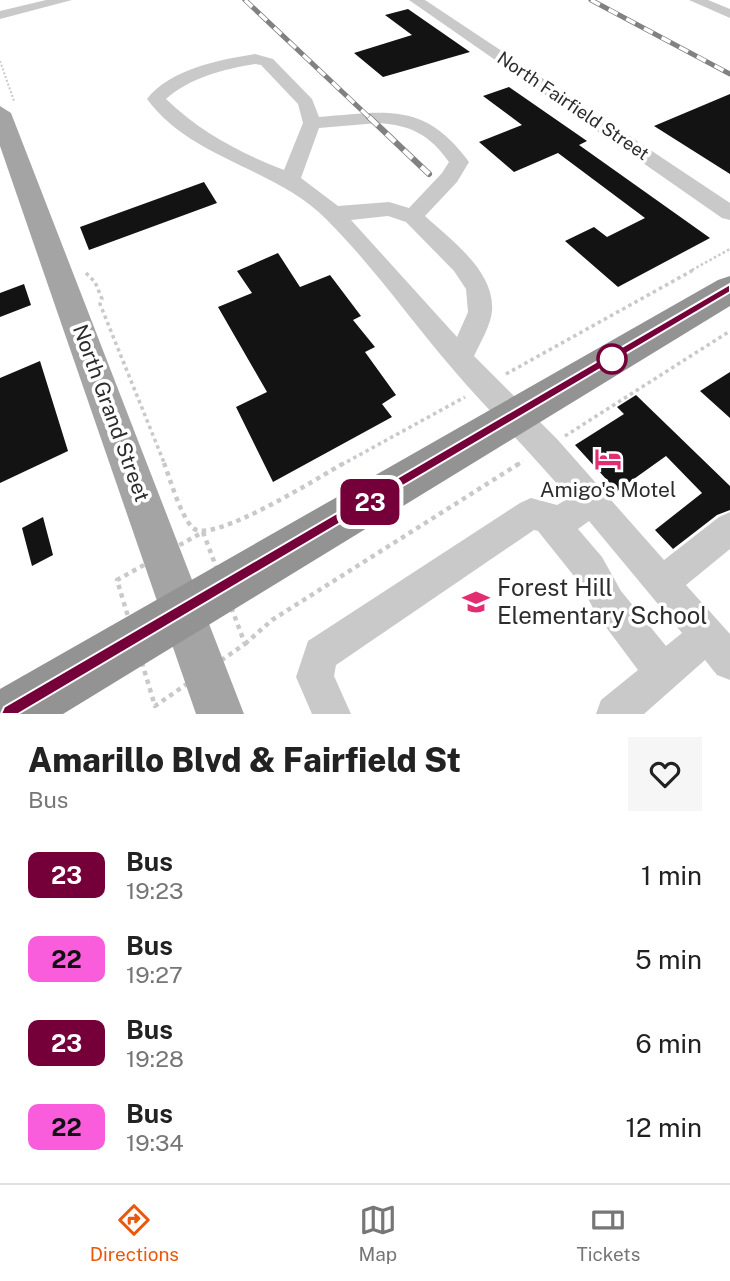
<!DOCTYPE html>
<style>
:root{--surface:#fff;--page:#f6f6f6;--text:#222;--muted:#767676;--line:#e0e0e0;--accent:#ea580c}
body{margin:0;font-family:"Public Sans",sans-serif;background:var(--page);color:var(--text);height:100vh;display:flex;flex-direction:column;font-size:26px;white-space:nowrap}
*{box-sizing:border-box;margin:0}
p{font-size:23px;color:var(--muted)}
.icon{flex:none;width:38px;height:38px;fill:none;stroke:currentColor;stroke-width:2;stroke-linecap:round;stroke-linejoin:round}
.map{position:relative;height:714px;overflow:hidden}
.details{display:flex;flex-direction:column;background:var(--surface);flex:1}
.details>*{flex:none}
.badge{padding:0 14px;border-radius:10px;font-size:24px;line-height:46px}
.map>.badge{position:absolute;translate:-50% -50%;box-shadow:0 0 0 4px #fff}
.round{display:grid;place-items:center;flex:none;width:74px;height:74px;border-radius:0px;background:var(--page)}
.headline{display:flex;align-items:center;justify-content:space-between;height:119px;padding:0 28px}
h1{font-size:33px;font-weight:800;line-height:52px}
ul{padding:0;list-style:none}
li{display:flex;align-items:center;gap:21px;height:84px;padding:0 28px}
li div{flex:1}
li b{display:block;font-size:26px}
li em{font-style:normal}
li .badge{min-width:77px;font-weight:700;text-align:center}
.menu{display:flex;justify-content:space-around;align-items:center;height:98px;border-top:2px solid var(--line);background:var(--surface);font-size:19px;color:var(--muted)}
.menu a{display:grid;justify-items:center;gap:4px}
.menu .on{color:var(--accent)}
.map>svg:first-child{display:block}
</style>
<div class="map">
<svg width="730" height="714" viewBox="0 0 730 714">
<rect width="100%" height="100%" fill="#fff"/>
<path fill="#131313" d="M408 9 470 52 383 77 354 53 412 35 385 15Z
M509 87 587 141 579 145 710 238 618 287 565 241 594 227 607 237 645 218 558 153 514 172 479 142 522 125 483 96Z
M730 94V174L654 126Z
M204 182 217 203 89 250 80 227Z
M278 253 300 287 330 275 361 316 353 320 375 347 365 352 396 395 382 404 392 417 273 482 236 407 267 392 218 307 252 293 237 271Z
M24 284 31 305 0 317V293Z
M40 361 68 451 0 483V378Z
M730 372V418L700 391Z
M636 395 730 486V510L717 515 673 549 655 530 702 493 666 456 617 491 575 445 624 414 617 407Z
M43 517 53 555 32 566 22 528Z"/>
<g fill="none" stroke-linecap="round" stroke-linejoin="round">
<path stroke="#c9c9c9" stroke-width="2" stroke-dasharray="2 2" stroke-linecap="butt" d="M0 61 14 101"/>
<path stroke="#c9c9c9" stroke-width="2.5" stroke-dasharray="2.5 2.5" stroke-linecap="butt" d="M692 270 730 249"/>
<path stroke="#c9c9c9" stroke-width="3.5" stroke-dasharray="3.5 3.5" stroke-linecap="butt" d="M86 273 95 282 102 299 100 304 165 465
M506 374 695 269
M565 436 730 331
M341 465 465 397
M517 465 523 461"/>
<path stroke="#c9c9c9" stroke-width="4.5" stroke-dasharray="4.5 4.5" stroke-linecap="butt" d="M164 463C170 479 181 517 193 528 212 545 321 476 344 463
M203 532 245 644 155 706 117 580Z
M245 644 272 620 520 463"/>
<path fill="#c9c9c9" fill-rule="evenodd" d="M46 0H72L0 19V11Z
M409 0H425L730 203V220L722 218Z
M689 0H708L730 9V18Z
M255 54 273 59 312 99 319 117C383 112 423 101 466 158L469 162 457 182 425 216C451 240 495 271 492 311 491 325 480 343 474 356L557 439 664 560 719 517 730 512V549L686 585 730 634V680L717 675 705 660 644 714H596L601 700 638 670 597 615 578 581 538 531 534 530 336 665 334 676 351 714H312L296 677 308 641 520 503 531 498 557 505 569 498C531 452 489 412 451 367 410 319 372 265 327 220 275 167 192 160 147 99 170 69 219 60 255 54ZM255 64 261 65 298 104 303 123 284 170C240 153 200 132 166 99 189 78 224 69 255 64ZM378 123C411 125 430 135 449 162L442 173 409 208 389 202 338 206 301 178 319 128ZM388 216 406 222 454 271 466 289 468 312 457 337 351 220ZM589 521 682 633 666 646 621 591 602 557 578 529Z"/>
<path fill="#a4a4a4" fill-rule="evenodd" d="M0 106 11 113 244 714H196L0 146Z"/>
<path fill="#939393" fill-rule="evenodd" d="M730 276V306L63 714H0V689L718 280Z"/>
<g stroke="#818181" stroke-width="5">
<path id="rail-far1" d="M245 0 371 119
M591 0 730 74"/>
</g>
<g stroke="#818181" stroke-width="6">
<path id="rail" d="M369 117 429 174"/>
</g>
<use href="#rail-far1" stroke="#fff" stroke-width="3.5" stroke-dasharray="10" stroke-linecap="butt"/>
<use href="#rail" stroke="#fff" stroke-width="4.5" stroke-dasharray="12" stroke-linecap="butt"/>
</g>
<path fill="#750039" stroke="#fff" stroke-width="2" d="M730 284V292L18 714H1L4 707Z"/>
<defs>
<g id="hotel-bare" transform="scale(2.1)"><path d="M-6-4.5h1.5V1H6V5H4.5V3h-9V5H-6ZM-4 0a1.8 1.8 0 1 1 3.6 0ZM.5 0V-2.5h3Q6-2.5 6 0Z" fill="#e42c71" stroke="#fff" stroke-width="2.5" paint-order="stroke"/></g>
<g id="school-bare" transform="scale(2.1)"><path d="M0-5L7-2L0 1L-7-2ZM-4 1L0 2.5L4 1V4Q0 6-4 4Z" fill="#e42c71" stroke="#fff" stroke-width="2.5" paint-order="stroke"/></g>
</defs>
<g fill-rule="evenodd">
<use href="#hotel-bare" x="608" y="459"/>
<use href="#school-bare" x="476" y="602"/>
</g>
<circle fill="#fff" stroke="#750039" stroke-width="3.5" cx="612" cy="359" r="14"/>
<g text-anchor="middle" stroke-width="7" stroke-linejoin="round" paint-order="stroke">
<g font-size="18" fill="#2c2c2c" stroke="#fff">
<text transform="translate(573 106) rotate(34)" y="6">North Fairfield Street</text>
</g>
<g font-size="21" fill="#2c2c2c" stroke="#fff">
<text transform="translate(111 413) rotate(70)" y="7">North Grand Street</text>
</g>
<g font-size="21" fill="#2c2c2c" stroke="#fff">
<text x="608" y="497">Amigo's Motel</text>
</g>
<g font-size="24" fill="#2c2c2c" stroke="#fff" text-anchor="start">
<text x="497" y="596">Forest Hill<tspan x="497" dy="28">Elementary School</tspan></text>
</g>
</g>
</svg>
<b class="badge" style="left:370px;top:502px;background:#750039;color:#fff">23</b>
</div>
<section class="details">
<div class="headline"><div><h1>Amarillo Blvd &amp; Fairfield St</h1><p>Bus</p></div><a class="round"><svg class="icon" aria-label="heart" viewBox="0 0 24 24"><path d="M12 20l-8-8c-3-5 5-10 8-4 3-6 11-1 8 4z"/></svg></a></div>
<ul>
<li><span class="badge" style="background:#750039;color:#fff">23</span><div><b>Bus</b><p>19:23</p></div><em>1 min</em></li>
<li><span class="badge" style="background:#f95ddc;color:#111">22</span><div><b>Bus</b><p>19:27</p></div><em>5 min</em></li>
<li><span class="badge" style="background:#750039;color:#fff">23</span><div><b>Bus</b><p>19:28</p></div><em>6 min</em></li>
<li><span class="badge" style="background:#f95ddc;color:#111">22</span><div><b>Bus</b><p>19:34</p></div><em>12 min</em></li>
</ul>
</section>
<nav class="menu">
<a class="on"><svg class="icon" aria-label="directions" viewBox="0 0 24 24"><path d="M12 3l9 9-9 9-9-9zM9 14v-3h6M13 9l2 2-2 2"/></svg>Directions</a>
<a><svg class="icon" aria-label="map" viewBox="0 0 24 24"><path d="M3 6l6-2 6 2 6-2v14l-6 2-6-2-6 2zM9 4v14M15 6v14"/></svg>Map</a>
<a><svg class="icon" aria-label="tickets" viewBox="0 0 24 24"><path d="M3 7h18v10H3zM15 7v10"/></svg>Tickets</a>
</nav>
